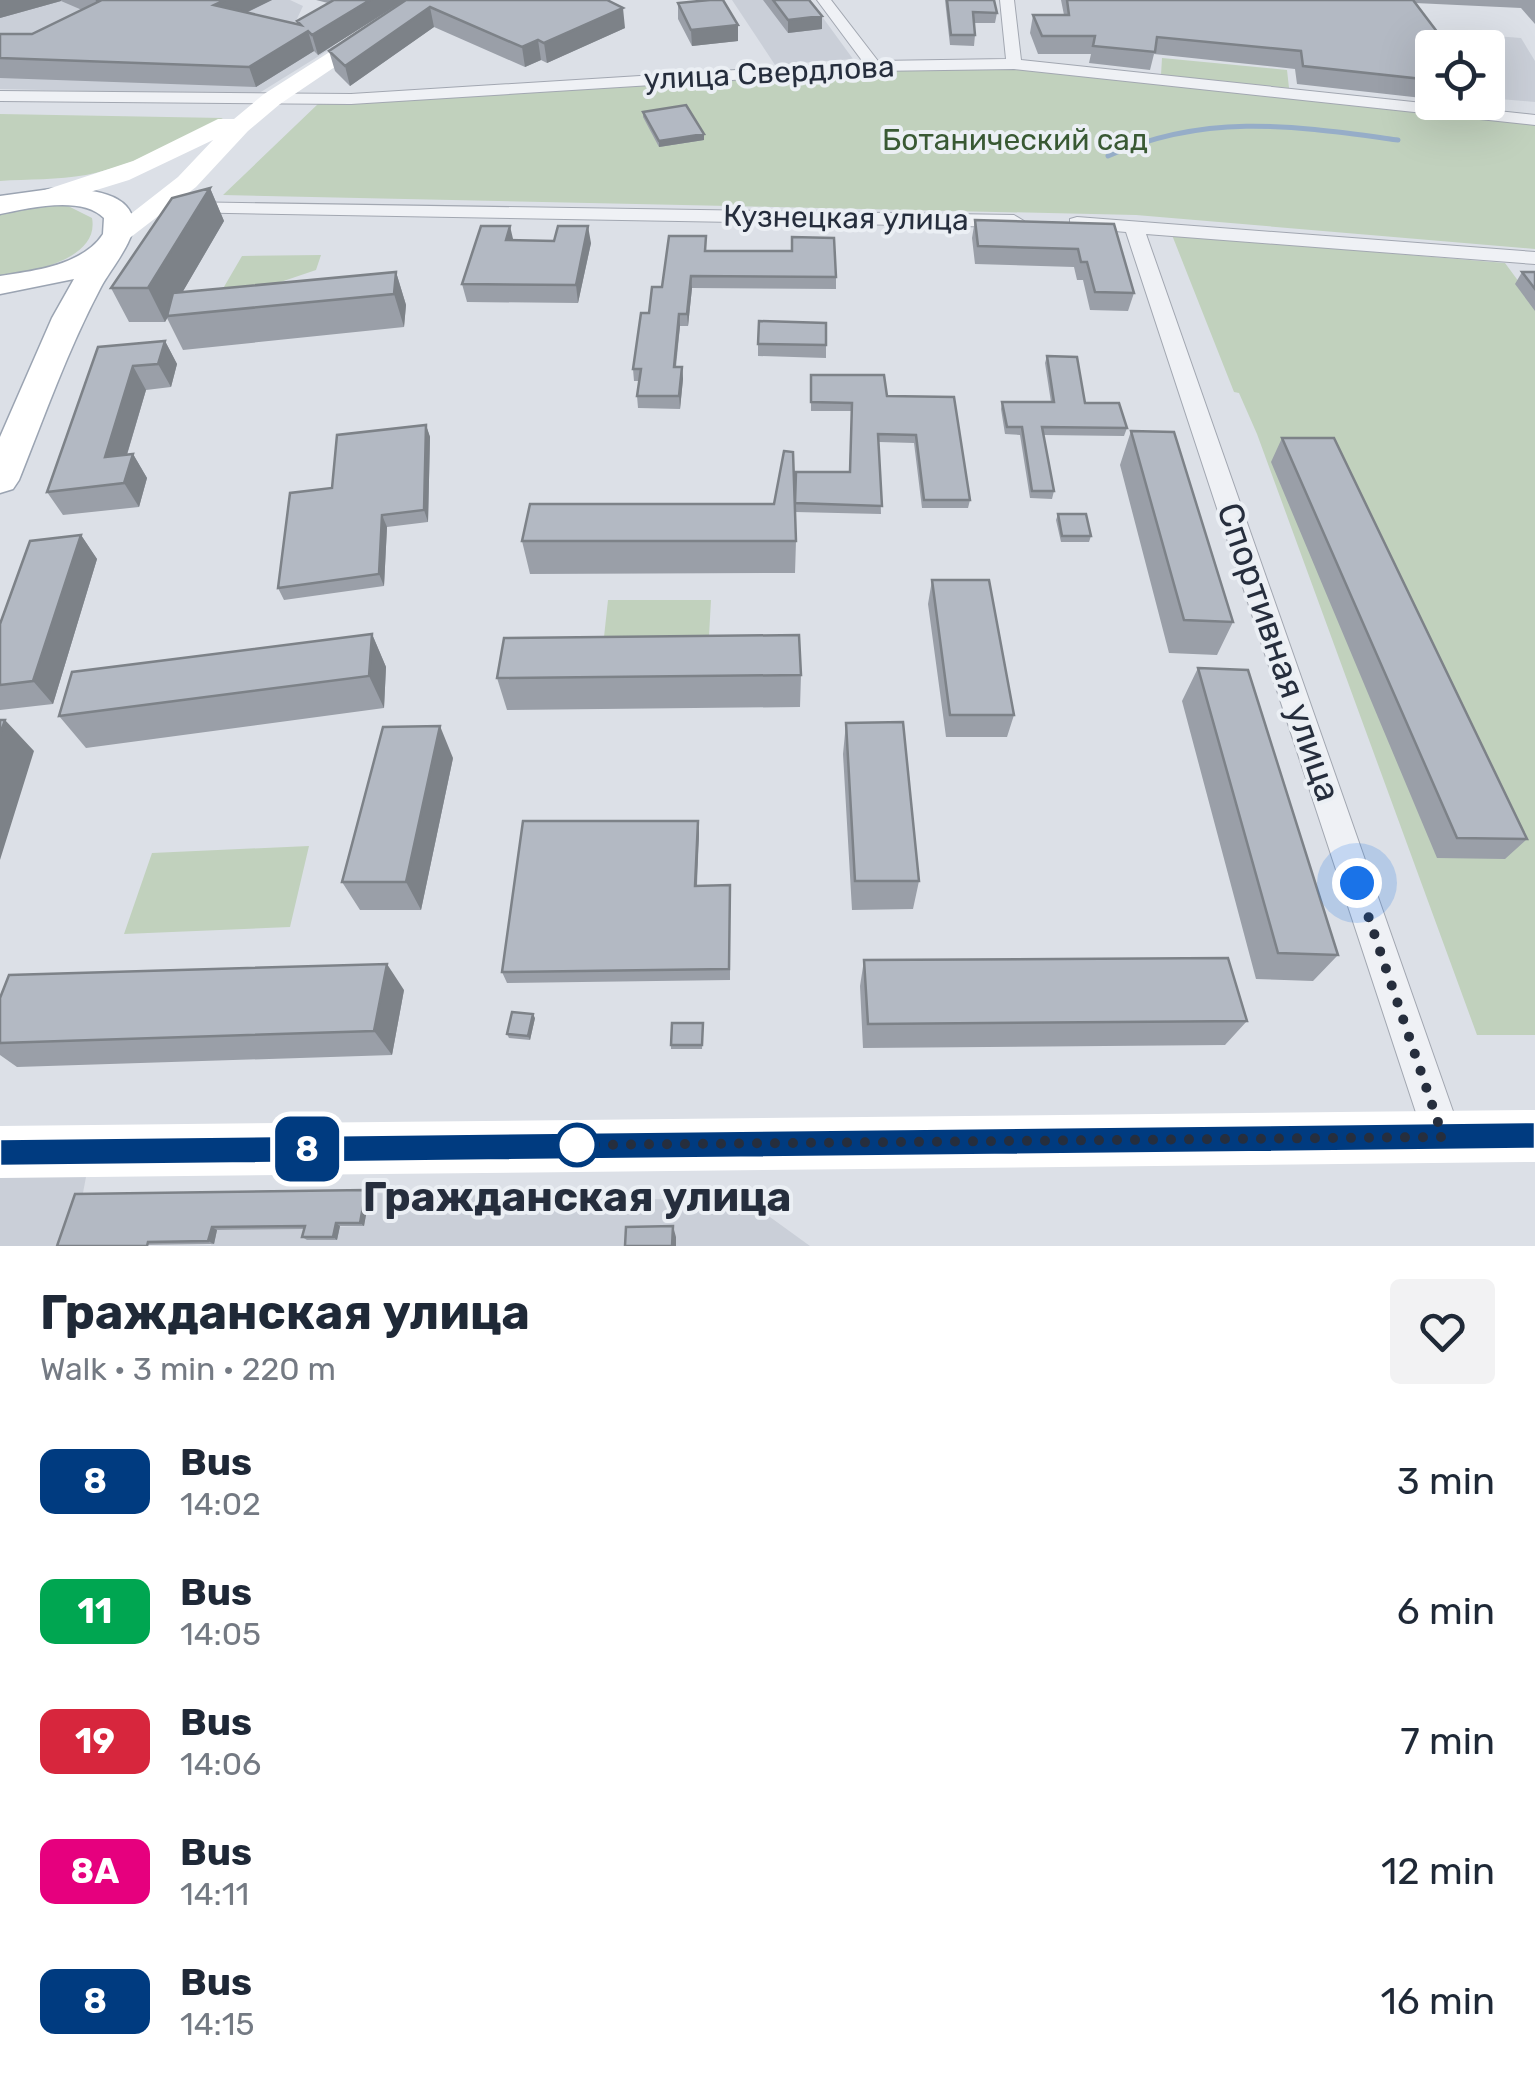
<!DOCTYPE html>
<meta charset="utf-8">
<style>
:root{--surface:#fff;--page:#f2f2f3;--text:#1f2937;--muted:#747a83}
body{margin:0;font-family:Rubik,sans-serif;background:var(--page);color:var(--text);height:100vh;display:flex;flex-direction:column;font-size:38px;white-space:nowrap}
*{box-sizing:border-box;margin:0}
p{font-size:32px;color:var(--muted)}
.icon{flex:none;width:55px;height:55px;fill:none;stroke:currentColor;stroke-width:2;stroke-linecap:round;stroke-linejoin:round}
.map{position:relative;height:1246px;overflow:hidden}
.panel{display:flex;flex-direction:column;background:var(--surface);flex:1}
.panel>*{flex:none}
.badge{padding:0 20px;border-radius:15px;font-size:35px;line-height:65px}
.buttons{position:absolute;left:1415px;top:30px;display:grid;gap:20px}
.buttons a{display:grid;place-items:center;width:90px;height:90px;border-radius:10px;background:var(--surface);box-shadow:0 10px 40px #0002;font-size:50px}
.you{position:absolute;width:50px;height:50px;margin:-25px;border:8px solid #fff;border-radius:50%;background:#1a73e8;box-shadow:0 0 0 15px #1a73e833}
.map>.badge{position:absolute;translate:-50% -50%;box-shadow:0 0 0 5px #fff}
.round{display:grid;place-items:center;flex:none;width:105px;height:105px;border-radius:10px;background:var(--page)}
.headline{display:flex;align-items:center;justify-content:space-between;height:170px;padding:0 40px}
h1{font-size:48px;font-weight:700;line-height:75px}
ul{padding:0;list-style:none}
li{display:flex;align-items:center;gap:30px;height:130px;padding:0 40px}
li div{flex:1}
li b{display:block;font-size:38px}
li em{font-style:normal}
li .badge{min-width:110px;font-weight:700;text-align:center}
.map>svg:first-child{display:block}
</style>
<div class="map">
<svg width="1535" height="1246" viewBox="0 0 1535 1246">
<rect width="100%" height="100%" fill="#dce0e7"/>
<path fill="#cacfd8" d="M0 0H290L303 6 289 36 335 46 256 95 0 89Z
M732 0H810L853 59 775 65Z
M1443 32 1521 38 1535 61V102L1488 98V48L1450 47Z
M95 1130 82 1198 65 1246H0V1131Z
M370 1193 748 1201 810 1246H153L211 1245 217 1230 364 1226Z"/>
<path fill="#c1d1bd" d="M1162 58 1287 70 1289 88 1161 75Z
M1012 66 1535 120V249L1136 215 223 195 319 103 849 72Z
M0 114 223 118C179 141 136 165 86 175 58 180 28 179 0 181Z
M66 205 92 218C100 260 30 272 0 277V212L23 206Z
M1172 235 1505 263 1519 282 1535 283V1035H1477L1257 434 1239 393 1234 392Z
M321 255 316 270 236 297 221 292 242 256Z
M608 600H711L709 636 604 637Z
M309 846 290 927 124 934 152 853Z"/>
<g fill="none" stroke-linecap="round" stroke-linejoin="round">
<path stroke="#96adc8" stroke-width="5" d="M1108 156C1207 112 1294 126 1398 140"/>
<g stroke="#a2a7b1" stroke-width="2">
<path id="street" d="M817 0H831L878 61 1006 59 1000 0H1014L1021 60 1535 115V125L1014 69 874 71 351 104 0 101V91L351 94 863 62Z
M182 202 1014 215 1024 221 1014 227 175 212V204Z
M1077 217 1535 252V264L1146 234 1462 1137 1457 1151 1443 1156 1429 1151 1424 1137 1126 232 1070 227V219Z"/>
</g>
<g stroke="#9ba4b2" stroke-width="3">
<path id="primary" d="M51 189C76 189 126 188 133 219 138 237 110 270 101 287 68 349 45 415 19 480L13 489 0 493V437L52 318 74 279 0 294V276C34 271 83 265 103 234L104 218C82 195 28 208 0 214V196Z"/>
</g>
<use href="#street" fill="#eff1f5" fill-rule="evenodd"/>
<path fill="#fff" fill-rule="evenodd" d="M411 0H434L280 104 248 131 196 187 127 240 118 242 105 234 178 177 213 140 129 180 51 204 38 196 42 191 133 161 218 119H234L264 94Z
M1535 1110V1162L0 1178V1126Z"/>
<use href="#primary" fill="#fff" fill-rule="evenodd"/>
</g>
<path fill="#9a9fa8" d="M0 0H272L246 13 298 24 297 21 328 3 316 0H405L318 55 314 51 256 87 0 78V34H32L82 10 61 1 0 18Z
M406 0 625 28 547 63 541 60 525 67 434 27 350 86 335 71 329 51Z
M763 0H809L822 29 788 33Z
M945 0H994L997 13 995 23H974L975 35 974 46 950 45Z
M1061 0H1535V24L1521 8 1415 3 1432 48V96L1431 99 1297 84 1295 69 1154 54 1150 70 1089 63 1091 54H1038L1030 33 1033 15H1064Z
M678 3 738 25V41L692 46 678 19Z
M643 112 704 140 659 147 643 117Z
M210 188 224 221 182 293 396 272 406 305 404 327 183 350 167 318 165 322H129L111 288Z
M975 220 1114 224 1134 293 1128 311 1090 310 1083 280H1077L1074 267 975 264 972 238Z
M513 241 591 243 578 303 467 302 462 284Z
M707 251 836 277V289L692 288 688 326H680L676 367H682L683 379 680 409 638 408 637 396 639 381H634L633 369 649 313 662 287Z
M1522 272H1535V311L1515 284Z
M826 323V358L758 356V344Z
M165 341 177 364 171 387 146 390 127 455 133 454 147 478 139 507 63 515 47 492 98 347Z
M1047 356 1085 403 1127 428 1124 436 1043 435 1054 491 1052 499 1030 498 1020 435 1005 434 1001 409 1002 402H1051L1045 363Z
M811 375 887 396 970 500 968 508H922L914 443 879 442 881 514 795 512 796 472H849L852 411H811Z
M426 425 430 437 428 522 387 527 384 586 284 600 278 588 332 488Z
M1131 431 1233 622 1217 655 1169 653 1120 465Z
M1282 438 1527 839 1505 859 1437 858 1271 462Z
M774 504 796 541 795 573 530 574 522 541Z
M1058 514 1091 536 1089 542H1061L1056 520Z
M81 535 97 559 53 704 0 710V624Z
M932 580 1014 715 1007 737H946L928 604Z
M372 634 386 667 384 708 86 748 59 716Z
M1198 668 1338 955 1313 981 1256 979 1182 701Z
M801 675 800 707 507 710 497 678Z
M846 723 919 881 913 909 852 910 843 754Z
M453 758 421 910H360L342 882Z
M698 821 699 833 697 886 730 897V980L507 983 502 972Z
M864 960 1247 1021 1225 1045 863 1048 860 986Z
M404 990 392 1055 17 1067 0 1055V998Z
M535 1018 530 1040 509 1038 507 1034Z
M703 1027 702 1049H671V1045Z
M370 1193 364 1226H340L337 1240H307L302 1237 304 1229 217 1230 214 1244 57 1246Z"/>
<path fill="#7d8288" d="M0 0H61V1L0 18Z
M225 0H272L221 25 214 5Z
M370 0H405L318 55 312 35Z
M430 7 434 27 350 86 345 66Z
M623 8 625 28 547 63 544 43Z
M822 16V29L788 33V20Z
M738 25V41L692 46 691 30Z
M308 31 314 51 256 87 249 67Z
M538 40 541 60 525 67 522 47Z
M704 134V140L659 147V141Z
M210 188 224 221 165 322 148 288Z
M510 226 514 243 506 240Z
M588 226 591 243 578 303 576 285Z
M396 272 406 305 404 327 394 294Z
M691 276 692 288 688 326 687 314Z
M679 314 680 326 674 379V367Z
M165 341 177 364 171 387 158 364Z
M133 366 146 390 119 481 105 457Z
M682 367 683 379 680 409 679 396Z
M426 425 430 437 428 522 424 510Z
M133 454 147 478 139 507 124 483Z
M382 515 387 527 384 586 379 574Z
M81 535 97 559 53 704 33 681Z
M372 634 386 667 384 708 369 676Z
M5 720 34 751 0 860V735Z
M440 726 453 758 421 910 406 882Z
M698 821 699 833 696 897 695 886Z
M387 964 404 990 392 1055 374 1031Z
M533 1014 535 1018 530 1040 528 1036Z
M366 1190 370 1193 364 1226 360 1223Z
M336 1223 340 1226 337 1240 333 1237Z
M673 1226 676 1237V1246H672Z
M212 1227 217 1230 214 1244 208 1241Z"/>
<path fill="#b3b9c3" stroke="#7d8288" stroke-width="2.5" d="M96 0H225L214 5 301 25 297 21 334 0H370L312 35 308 31 249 67 0 58V34H32L100 1Z
M406 0H607L623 8 544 43 538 40 522 47 430 7 345 66 329 51Z
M710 0H723L738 25 691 30 678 3Z
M773 0H809L822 16 788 20Z
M947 0H994L997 13 973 12 975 35H951Z
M1067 0H1413L1438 33 1461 36 1465 48H1432V80L1303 66 1301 51 1157 37 1155 52 1093 46 1095 36H1042L1033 15H1069Z
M686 105 704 134 659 141 643 112Z
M210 188 148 288H111L172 198Z
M975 220 1114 224 1134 293 1095 292 1087 262H1081L1078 249 978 246Z
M481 226H510L506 240 554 241 558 226H588L576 285 462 284Z
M669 236H706L705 251H792V237L834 238 836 277 691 276 687 314H679L674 367H682L679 396H637L641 369H633L641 313H649L652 287H662Z
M396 272 394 294 167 316 173 293Z
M1522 272H1535V289Z
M759 321 826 323V345L758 344Z
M165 341 158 364 133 366 105 457 133 454 124 483 47 492 98 347Z
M1047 356 1077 357 1085 403H1119L1127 428 1042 427 1054 491H1032L1022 427H1007L1002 402H1054Z
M811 375H884L887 396 954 397 970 500H924L916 435 878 434 882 506 795 503 796 472H850L852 403 811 402Z
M426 425 424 510 382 515 379 574 278 588 290 493 332 488 337 435Z
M1131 431 1174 432 1233 622 1184 620Z
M1282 438H1334L1527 839 1457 838Z
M784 451 793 452 796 541H522L530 504H774Z
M1058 514H1086L1091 536H1062Z
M81 535 33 681 0 685V624L30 541Z
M932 580H989L1014 715H950Z
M372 634 369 676 59 716 72 672Z
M799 635 801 675 497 678 504 638Z
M1198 668 1248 670 1338 955 1278 953Z
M0 720H5L0 735Z
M903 722 919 881H855L846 723Z
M440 726 406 882H342L383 727Z
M523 821H698L695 886 730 885 729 969 502 972Z
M1228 958 1247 1021 868 1024 864 960Z
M387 964 374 1031 0 1043V998L9 975Z
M512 1012 533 1014 528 1036 507 1034Z
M672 1023H703L702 1045H671Z
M366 1190 360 1223H336L333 1237H302L305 1226 212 1227 208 1241 148 1242 147 1246H57L75 1194Z
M673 1226 672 1246H625L626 1227Z"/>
<path fill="#003b80" stroke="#fff" stroke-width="2.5" d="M1535 1122V1149L0 1166V1139Z"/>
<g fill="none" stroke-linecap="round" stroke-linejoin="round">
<path stroke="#262e3d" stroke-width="10" stroke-dasharray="0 18" d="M577 1145 1443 1137 1357 883"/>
</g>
<circle fill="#fff" stroke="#003b80" stroke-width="5" cx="577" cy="1145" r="20"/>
<g text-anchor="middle" stroke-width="8" stroke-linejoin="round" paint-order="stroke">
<g font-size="30" fill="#262e3d" stroke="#ebeff4">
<text transform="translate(769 73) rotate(-3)" y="10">улица Свердлова</text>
<text transform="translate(846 218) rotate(1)" y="10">Кузнецкая улица</text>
</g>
<g font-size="30" fill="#395933" stroke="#ebeff4">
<text x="1015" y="150">Ботанический сад</text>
</g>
<g font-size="35" fill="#262e3d" stroke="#ebeff4">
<text transform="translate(1279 652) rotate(71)" y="12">Спортивная улица</text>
</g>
<g font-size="42" font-weight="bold" fill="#262e3d" stroke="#ebeff4">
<text x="577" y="1211">Гражданская улица</text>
</g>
</g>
</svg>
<div class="buttons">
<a><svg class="icon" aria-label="locate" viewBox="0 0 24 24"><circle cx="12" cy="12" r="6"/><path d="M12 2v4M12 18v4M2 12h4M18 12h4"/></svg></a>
</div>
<div class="you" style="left:1357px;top:883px"></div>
<b class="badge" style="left:307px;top:1149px;background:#003b80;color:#fff">8</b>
</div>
<section class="panel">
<div class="headline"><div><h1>Гражданская улица</h1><p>Walk · 3 min · 220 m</p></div><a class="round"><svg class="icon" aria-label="heart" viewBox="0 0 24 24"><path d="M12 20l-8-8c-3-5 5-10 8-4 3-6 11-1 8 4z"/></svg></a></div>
<ul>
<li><span class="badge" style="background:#003b80;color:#fff">8</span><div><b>Bus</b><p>14:02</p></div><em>3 min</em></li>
<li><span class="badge" style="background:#00a651;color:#fff">11</span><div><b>Bus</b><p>14:05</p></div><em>6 min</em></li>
<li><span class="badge" style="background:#d7263d;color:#fff">19</span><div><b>Bus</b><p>14:06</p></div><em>7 min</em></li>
<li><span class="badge" style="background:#e6007e;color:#fff">8А</span><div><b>Bus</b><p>14:11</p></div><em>12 min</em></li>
<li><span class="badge" style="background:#003b80;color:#fff">8</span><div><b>Bus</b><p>14:15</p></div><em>16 min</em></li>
</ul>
</section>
